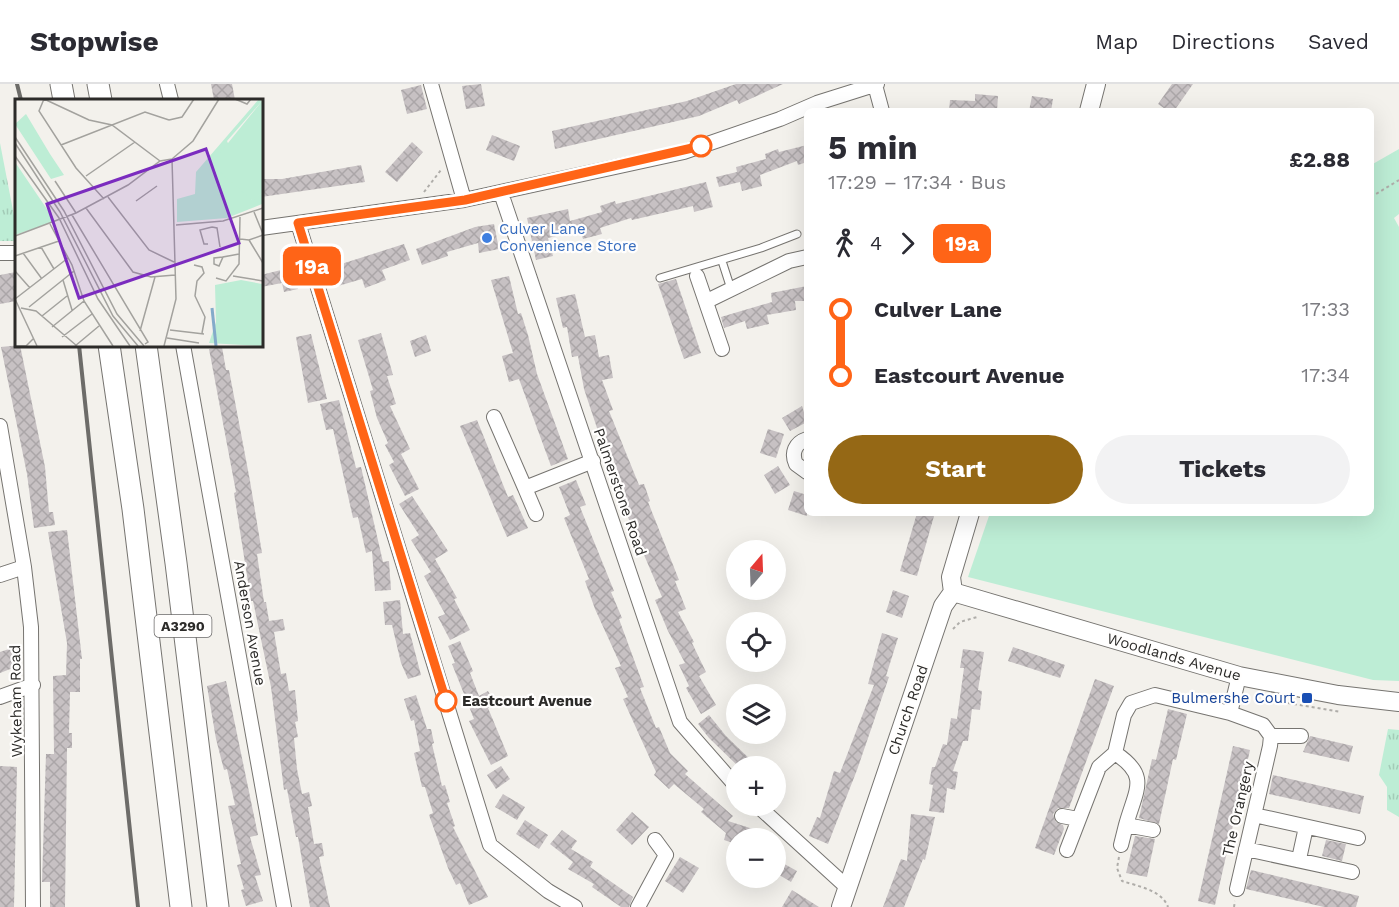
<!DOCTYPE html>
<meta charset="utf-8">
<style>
:root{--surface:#fff;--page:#f2f2f3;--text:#2b2b33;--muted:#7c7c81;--line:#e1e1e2;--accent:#956815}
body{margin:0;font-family:"Work Sans",sans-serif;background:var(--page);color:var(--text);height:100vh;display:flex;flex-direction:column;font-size:22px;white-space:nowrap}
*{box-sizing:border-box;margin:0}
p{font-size:20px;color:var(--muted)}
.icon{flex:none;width:33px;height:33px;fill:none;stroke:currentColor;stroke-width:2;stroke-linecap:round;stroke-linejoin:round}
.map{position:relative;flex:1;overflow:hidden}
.panel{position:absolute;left:804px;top:24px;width:570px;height:408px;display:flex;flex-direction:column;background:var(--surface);border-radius:9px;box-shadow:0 6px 24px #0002}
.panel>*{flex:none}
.badge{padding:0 12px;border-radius:9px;font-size:21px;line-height:39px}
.needle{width:39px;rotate:19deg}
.buttons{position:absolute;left:726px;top:456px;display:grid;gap:12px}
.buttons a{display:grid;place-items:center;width:60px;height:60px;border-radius:50%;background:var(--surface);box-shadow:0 6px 24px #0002;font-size:30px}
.map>.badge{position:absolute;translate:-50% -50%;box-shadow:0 0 0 3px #fff}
.legs{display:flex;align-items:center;gap:9px;height:66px;padding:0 24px;font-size:20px}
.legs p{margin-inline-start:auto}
.headline{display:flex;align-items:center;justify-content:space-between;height:102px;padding:0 24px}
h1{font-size:33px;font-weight:700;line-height:45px}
.button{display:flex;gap:12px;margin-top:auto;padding:12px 24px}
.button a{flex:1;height:69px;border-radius:36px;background:var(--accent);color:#fff;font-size:24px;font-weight:700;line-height:69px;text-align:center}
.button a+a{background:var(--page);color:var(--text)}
ul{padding:0 24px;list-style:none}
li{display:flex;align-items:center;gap:21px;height:66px;font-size:22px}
li i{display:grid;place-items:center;width:9px;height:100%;margin:0 8px;background:currentColor}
li i::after{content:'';width:15px;height:15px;margin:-8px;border:4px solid;border-radius:50%;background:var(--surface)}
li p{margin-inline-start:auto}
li:first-child i{background:linear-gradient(#0000 50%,currentColor 0)}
li:last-child i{background:linear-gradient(currentColor 50%,#0000 0)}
header{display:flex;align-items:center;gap:36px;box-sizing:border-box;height:84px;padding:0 30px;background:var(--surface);border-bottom:2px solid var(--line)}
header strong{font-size:28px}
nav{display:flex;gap:33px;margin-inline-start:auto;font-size:21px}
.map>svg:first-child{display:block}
</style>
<header>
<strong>Stopwise</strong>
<nav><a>Map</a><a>Directions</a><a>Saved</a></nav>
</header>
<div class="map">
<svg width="1399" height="823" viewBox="0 0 1399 823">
<defs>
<pattern id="park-tufts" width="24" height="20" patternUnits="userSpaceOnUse" patternTransform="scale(1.5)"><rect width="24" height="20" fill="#bdedd5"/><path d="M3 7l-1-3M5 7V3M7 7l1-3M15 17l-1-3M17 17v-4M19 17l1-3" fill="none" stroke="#a3cbb7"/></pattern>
<pattern id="building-cross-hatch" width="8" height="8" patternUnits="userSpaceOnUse" patternTransform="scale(1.5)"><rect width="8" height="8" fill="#c7c1c3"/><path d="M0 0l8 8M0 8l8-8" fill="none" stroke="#aba6a8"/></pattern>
</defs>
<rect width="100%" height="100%" fill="#f3f1ec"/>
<path fill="#bdedd5" d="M1399 65V130L1394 134 1399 143V597L1373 596 968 493 990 429H1371V81Z"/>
<path fill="url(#park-tufts)" d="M0 59 16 142V157H0Z
M1388 645 1399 646V733L1387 726V703L1379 691Z"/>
<path fill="url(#building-cross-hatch)" d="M211 0H232L235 16H214Z
M481 0 485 22 466 25 462 2Z
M736 0H783L739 20 737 16 699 32 555 65 552 47 687 17Z
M1172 0H1193L1174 27H1168L1158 20Z
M421 1 427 25 407 30 401 6Z
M975 10 998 12 997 27H949L950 16 975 17Z
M1032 12 1053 15 1051 27H1029Z
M492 51 520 62 514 77 486 66Z
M412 58 423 68 397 98 385 88Z
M807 61V78L798 81 797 77 760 91 762 102 742 107 740 98 719 103 716 93 737 88 736 83 766 75 765 70 778 65 779 68Z
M361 81 365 98 261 113V95H282Z
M706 98 713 123 694 128 693 122 632 136 631 134 600 144 602 150 583 155 580 146 548 154 553 172 536 176 527 134 568 125 570 137 602 128 600 122 615 117 616 120Z
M494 140 499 165 479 169 478 159 447 168 448 172 422 181 416 165 475 143Z
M404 160 410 176 382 186 386 196 365 204 362 195 338 202 332 183Z
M293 183 298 205 284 208 282 199 261 203V191Z
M16 188V217L0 220V191Z
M509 192 518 230 521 229 528 251 537 290 568 375 551 382 519 295 509 298 502 272 513 269 491 196Z
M676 195 701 269 684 275 658 200Z
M807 202V217H795L796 226 767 231 769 240 747 245 745 237 724 244 721 233 772 218 771 209Z
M575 210 585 253 595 251 599 273 609 271 613 294 602 296 613 326 609 327 639 401 644 400 650 417 648 418 679 496 675 497 686 525 678 528 694 558 692 559 706 588 699 592 716 621 701 630 686 604 689 602 679 581 685 579 668 547 655 516 662 513 627 431 621 408 625 407 609 364 605 366 597 344 584 305 578 272 572 273 567 243 563 244 556 214Z
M381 249 393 291 387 292 396 320 390 322 410 365 401 370 419 405 405 412 389 381 394 378 385 361 388 359 377 334 370 307 373 306 358 256Z
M311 250 327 315 308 319 296 253Z
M426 251 431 267 415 273 410 257Z
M20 261 45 383 49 428H53L55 441 34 444 27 390 1 263Z
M222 263 226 286H229L250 397 262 469 257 470 264 518H266L269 537 283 535 285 546 274 548 281 590 286 589 289 607 295 606 298 637 295 638 298 653 294 654 297 685 302 710 309 708 312 722 308 723 314 760 322 759 324 772 319 773 330 823H310L298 753H296L287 705 284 706 271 603 253 517H251L234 409 236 408 209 265Z
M339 316 356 384 361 383 383 478 389 477 391 506 375 507 372 467 366 469 358 433 353 434 333 345 326 346 320 320Z
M802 322 807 338 790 347 782 334Z
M477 336 508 413 513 411 528 444 507 453 460 342Z
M768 345 784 350 776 374 760 369Z
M778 382 790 401 775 410 764 391Z
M576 396 586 421 580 423 614 507 611 508 622 534 619 535 644 603 640 604 656 644 659 643 670 669 688 687 685 690 733 732 728 737 753 745 749 754H736V760L724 756 726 749 701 728 704 725 674 700 669 705 654 691 656 688 623 615 628 613 615 584 621 582 595 525 585 497 589 495 564 434 570 431 559 403Z
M794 407 807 411V432L788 426Z
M412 412 448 467 435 475 457 514 454 515 470 546 450 556 438 533 445 530 424 492 431 488 411 456 419 451 399 420Z
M917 429 934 432 917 492 900 487Z
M67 446 82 575H80V608H70L69 649H72V664H67L65 823H50V798H42L46 670H54L53 592 66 591 67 559 48 448Z
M893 506 909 512 902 534 886 528Z
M400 516 403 550 410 549 421 591 408 595 401 579 392 541H385L383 518Z
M882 549 898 554 886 592 889 593 857 686 828 760 809 752 817 733 820 734 834 687 840 689 874 601 868 600Z
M460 557 473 587 470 589 479 612 488 607 495 620 488 624 508 672 491 681 469 637 474 635 452 580 455 579 448 562Z
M1013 563 1065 581 1060 594 1008 577Z
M12 564 18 582 0 589V568Z
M963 565 984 568 978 606 982 607 980 626 972 625 968 657H963L953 687 958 688 955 706 947 704 944 729 929 727 933 701 929 700 932 683H935L943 660 947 661 951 634 957 635 964 584H960Z
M1095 595 1114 602 1069 724H1058L1053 730 1056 738 1063 741 1064 745 1054 771 1035 764Z
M226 597 258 751 250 753 261 791 255 792 263 817 246 822 241 806 244 805 237 781 241 780 228 722 235 721 227 685 224 686 216 655 207 602Z
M416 611 427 645H431L434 659 432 660 442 702 445 701 450 718 447 719 455 742 453 743 488 813 469 821 460 799 456 801 448 784 429 731 433 729 425 703H422L414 669 420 667 414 636 411 637 404 615Z
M1168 625 1187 630 1176 676 1173 675 1159 740 1139 734 1152 675 1156 676Z
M709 631 726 652 757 682H738L709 654 698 640Z
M1310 652 1353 662 1349 678 1303 668Z
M1233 662 1250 666 1215 821 1198 817Z
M0 682 17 683 14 823H0Z
M501 682 510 695 496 705 487 691Z
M1273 691 1364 712 1360 730 1269 710Z
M503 710 525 723 517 736 495 723Z
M632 728 649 743 632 761 616 746Z
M911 730 935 733 925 776 923 775 904 823H883L901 775 907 777Z
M525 736 548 751 539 765 516 750Z
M562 746 577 757 571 765 593 778 590 783 633 813 629 823H621L592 803 594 800 568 785 573 778 550 760Z
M1135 752 1155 755 1147 793 1126 789Z
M1326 756 1346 760 1342 777 1322 772Z
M680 773 699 784 683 809 665 797Z
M779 777 797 787 791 798 776 789Z
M1251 786 1359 812 1356 823H1324L1246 805Z
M792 806 819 823H782Z"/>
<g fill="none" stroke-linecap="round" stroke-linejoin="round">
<g stroke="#767470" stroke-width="9">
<path id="lane" d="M722 177 731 205
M660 194 761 164 797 150"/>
</g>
<g stroke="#767470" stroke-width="16">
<path id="street" d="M167 0 171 16
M431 0 464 116
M875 1 882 27
M501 109 680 638 736 702
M298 139 490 761 548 807 575 823
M261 144 464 116 684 68 780 35 817 19 877 0
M0 169H16
M697 192 722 265
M707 217 789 177 807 173
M183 261 284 823
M494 333 525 404 593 377
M0 342 24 483 31 543 33 823
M807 355C795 359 791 369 796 380L807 388
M525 404 536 430
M0 491 24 483
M0 613 33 601
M1230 629 1239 592
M1271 652H1301
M758 722 848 804
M1254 731 1358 754
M1062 732 1078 735
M1153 746 1126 741C1136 705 1150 692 1115 669L1124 631 1131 619 1155 611 1230 629 1263 641 1271 652 1270 662 1237 805
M1121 761 1126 741
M1246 765 1352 788
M1067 766 1099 683 1115 669
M1299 775 1306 743
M638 823 666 771 655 756"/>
</g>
<g stroke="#767470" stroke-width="20">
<path id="secondary" d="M1089 27 1096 0
M953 508 1239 592 1338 611 1399 618
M841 823 943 522 953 508 951 493 970 429"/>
</g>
<g stroke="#767470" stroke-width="23">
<path id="primary" d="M61 0 64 16
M98 0 101 16
M109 261 133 425 181 823
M146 261 176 479 218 823"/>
</g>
<path stroke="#afada9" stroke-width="2" stroke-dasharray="3 3" stroke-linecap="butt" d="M424 108 441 86
M1371 113 1399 96
M953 545 960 538 977 533
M1288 619 1341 628
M1119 773 1117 784 1122 797C1137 802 1162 806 1168 823
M1234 823 1235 817"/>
<use href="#lane" stroke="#fff" stroke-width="7"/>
<use href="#street" stroke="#fff" stroke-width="14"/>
<use href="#secondary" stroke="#fff" stroke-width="18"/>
<use href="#primary" stroke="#fff" stroke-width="21"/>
<path stroke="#6d6c69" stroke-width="4" d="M17 0 21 16
M79 261 138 823"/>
</g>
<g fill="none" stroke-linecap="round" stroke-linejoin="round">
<g stroke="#fff" stroke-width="14">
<path id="line-1" d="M446 617 298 139 465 116 701 62"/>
</g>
<use href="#line-1" stroke="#ff6417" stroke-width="9"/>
</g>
<g fill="#fff" stroke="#ff6417" stroke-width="3">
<circle cx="701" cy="62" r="10"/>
<circle cx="446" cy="617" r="10"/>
</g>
<circle fill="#3f7fe0" stroke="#fffefd" stroke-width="2" cx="487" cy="154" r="6"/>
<rect fill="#1a4fb4" stroke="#fffefd" stroke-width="2" x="1301" y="608" width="12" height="12" rx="3"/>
<g text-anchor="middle" stroke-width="4.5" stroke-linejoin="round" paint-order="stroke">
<rect fill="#fffefd" stroke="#6b6a69" stroke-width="1.5" x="154.5" y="531" width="57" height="22" rx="4.5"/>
<g font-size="14" font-weight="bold" fill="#2c2b29">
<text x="183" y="547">A3290</text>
</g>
<g font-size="15" fill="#366cbe" stroke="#fffefd" text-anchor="start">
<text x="499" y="150">Culver Lane<tspan x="499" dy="17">Convenience Store</tspan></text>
</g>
<g font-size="15" fill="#2c2b29" stroke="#fffefd">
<text transform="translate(620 408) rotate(71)" y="5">Palmerstone Road</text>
<text transform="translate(250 539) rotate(80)" y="5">Anderson Avenue</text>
<text transform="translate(1174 573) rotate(16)" y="5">Woodlands Avenue</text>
<text transform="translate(16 617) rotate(-91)" y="5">Wykeham Road</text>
<text transform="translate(908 626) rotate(-71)" y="5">Church Road</text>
<text transform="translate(1238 725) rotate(-77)" y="5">The Orangery</text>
</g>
<g font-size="15" fill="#164399" stroke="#fffefd" text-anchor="end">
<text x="1295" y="619">Bulmershe Court</text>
</g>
<g font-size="15" font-weight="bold" fill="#2c2b29" stroke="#fffefd" text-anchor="start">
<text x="462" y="622">Eastcourt Avenue</text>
</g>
</g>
<g transform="translate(15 15)">
<rect width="248" height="248" fill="#f3f1ec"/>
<path d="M244 0 247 2 212 42 237 101 247 94V105L212 119 162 123V100L180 95 181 73Z" fill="#bdedd5"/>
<path d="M226 181 247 185V247L194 244 201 223 200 186Z" fill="#bdedd5"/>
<path d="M247 2V94L238 102 196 65ZM0 63 40 122 0 136Z" fill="#bdedd5"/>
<path d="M11 15 35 55 49 76 36 80 0 25Z" fill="#bdedd5"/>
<path fill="none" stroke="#84aaca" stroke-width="3" d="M197 209 201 247"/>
<path fill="none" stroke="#a3a29e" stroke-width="1.5" d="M29 0 74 21 97 26 145 62M29 0 24 12 61 69 89 100M220 0 232 5 236 0M154 21 167 18 179 0M0 38 49 112 102 215 129 247M0 44 45 113 98 217 123 247M46 46 130 13 154 21M0 57 44 119 83 200 115 247M71 77 120 43M40 82 61 114M93 98 134 151 159 163M121 102 142 87M71 109 118 173 136 178 160 176M239 113 248 135M57 116 133 243 130 245M35 125 57 166 69 202 98 247M161 126 208 122 248 109M197 128 202 129 205 148M0 137 61 114 113 86 145 62 157 60M225 140 234 141 248 136M234 141 248 164M193 145H189L185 131 197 128M26 148 39 170M8 154 27 180M0 157 44 142M208 158 199 159V165L204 167 208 158 224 155M179 166 187 168 189 174 182 182 180 197 190 218 187 234M0 172 15 189M218 177 248 182M201 179 211 182 224 165 225 118M48 181 57 211M0 200 53 159M0 200 22 247M14 208 59 172M6 209 21 212 62 247M27 217 52 197M37 228 69 202M155 231 189 235M125 232 140 178M47 238 77 215M152 239 184 244M0 247H11L18 240M60 247 84 227M149 247 161 200 157 60 178 42 204 0"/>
<path fill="#7b2cbf" fill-opacity="0.15" stroke="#7b2cbf" stroke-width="3" d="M191 50 224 144 64 199 32 105Z"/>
<rect width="248" height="248" fill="none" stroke="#2c2b29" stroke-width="3"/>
</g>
</svg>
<div class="buttons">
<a><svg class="needle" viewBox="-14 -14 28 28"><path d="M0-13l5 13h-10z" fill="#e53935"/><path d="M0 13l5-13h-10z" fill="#7c7c81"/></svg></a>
<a><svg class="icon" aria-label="locate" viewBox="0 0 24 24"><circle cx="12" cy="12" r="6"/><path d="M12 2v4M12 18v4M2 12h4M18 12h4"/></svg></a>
<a><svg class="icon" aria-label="layers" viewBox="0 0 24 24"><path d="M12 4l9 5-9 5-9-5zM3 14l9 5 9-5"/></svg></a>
<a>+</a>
<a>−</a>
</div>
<b class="badge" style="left:312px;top:182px;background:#ff6417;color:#fff">19a</b>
<section class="panel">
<div class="headline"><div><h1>5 min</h1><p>17:29 – 17:34 · Bus</p></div><b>£2.88</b></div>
<div class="legs"><svg class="icon" aria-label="walk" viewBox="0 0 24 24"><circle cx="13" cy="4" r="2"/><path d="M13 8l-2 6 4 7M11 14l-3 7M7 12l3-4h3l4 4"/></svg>4<svg class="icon" aria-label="forward" viewBox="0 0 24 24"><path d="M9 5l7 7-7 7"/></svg><b class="badge" style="background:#ff6417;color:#fff">19a</b></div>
<ul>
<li><i style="color:#ff6417"></i><b>Culver Lane</b><p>17:33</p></li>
<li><i style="color:#ff6417"></i><b>Eastcourt Avenue</b><p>17:34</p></li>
</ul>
<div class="button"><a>Start</a><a>Tickets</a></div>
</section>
</div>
